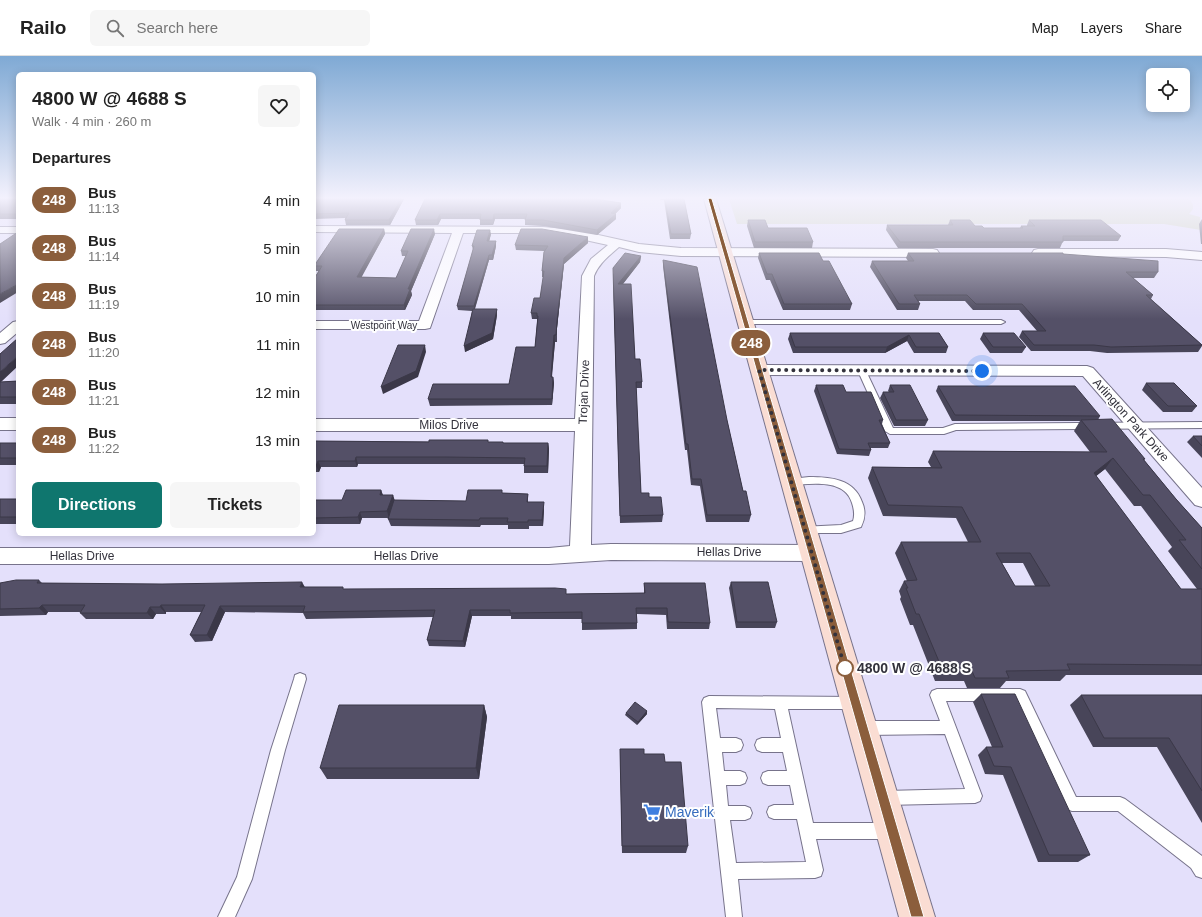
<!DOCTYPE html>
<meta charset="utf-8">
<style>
:root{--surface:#fff;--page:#f6f6f6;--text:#222;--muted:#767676;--line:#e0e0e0;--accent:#0f766e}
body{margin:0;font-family:Arial,sans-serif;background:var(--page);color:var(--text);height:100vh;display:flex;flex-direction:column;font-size:15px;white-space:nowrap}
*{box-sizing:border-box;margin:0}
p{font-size:13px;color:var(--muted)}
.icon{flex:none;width:22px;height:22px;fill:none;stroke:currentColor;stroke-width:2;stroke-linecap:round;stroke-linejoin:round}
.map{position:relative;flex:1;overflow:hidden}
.drawer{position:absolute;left:16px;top:16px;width:300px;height:464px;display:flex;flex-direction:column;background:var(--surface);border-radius:6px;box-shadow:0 2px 10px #0003}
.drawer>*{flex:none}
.badge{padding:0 8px;border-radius:13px;font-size:14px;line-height:26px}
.buttons{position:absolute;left:1146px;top:12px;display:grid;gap:8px}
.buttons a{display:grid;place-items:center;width:44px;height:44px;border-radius:6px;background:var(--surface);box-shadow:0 2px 10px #0003;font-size:20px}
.you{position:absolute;width:20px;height:20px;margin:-10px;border:3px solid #fff;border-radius:50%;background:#1a73e8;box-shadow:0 0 0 6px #1a73e833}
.map>.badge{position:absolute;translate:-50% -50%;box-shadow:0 0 0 2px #fff}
h2{padding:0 16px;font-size:15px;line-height:36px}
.round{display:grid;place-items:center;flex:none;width:42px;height:42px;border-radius:6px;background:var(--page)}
.headline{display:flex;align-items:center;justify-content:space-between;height:68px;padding:0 16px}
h1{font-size:19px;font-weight:700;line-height:30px}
.button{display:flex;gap:8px;margin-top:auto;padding:8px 16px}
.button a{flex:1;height:46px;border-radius:6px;background:var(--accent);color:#fff;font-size:16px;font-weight:700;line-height:46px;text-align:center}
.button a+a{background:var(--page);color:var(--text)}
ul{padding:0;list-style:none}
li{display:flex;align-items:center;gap:12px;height:48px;padding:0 16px}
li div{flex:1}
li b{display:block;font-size:15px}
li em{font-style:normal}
li .badge{min-width:44px;font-weight:700;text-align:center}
header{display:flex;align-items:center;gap:24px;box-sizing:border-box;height:56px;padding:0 20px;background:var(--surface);border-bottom:1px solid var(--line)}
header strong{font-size:19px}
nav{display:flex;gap:22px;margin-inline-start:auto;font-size:14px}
.search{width:280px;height:36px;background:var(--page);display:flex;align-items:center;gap:10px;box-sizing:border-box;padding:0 14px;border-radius:6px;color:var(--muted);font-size:15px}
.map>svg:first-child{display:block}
</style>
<header>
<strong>Railo</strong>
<div class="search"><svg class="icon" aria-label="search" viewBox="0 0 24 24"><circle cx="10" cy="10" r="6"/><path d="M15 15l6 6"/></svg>Search here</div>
<nav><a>Map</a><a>Layers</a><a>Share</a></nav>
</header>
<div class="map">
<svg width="1202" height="861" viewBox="0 0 1202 861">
<rect width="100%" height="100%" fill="#e4e0fb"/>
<path fill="#cbd1b9" d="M729 143H1189C1194 148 1195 153 1189 158L1200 161 1201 174 1164 168H737Z"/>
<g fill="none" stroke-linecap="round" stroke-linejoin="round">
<g stroke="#77738b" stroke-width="2">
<path id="lane" d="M742 264H1001L1005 266 1001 268H745L741 266Z
M859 313H862L866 315 893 372H943L955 368 1202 366V372L956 374 944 378H890L885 375 858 315Z
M809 421C831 421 854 423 862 446 866 455 865 463 861 471L841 477H801L800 474 801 471 841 469 853 465C855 459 854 453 852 447 845 422 811 428 791 429L786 426 791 423Z
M300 617 305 619 306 623 285 694 252 823 235 861H218L237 821 271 694 294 623 295 619Z
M937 633H1020L1025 635 1076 741H1120L1125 743 1202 800V822L1196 820 1191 812 1118 755H1072L1067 753 1016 645H946L982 740 980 745 975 747 885 749 880 747 878 742 880 737 885 735 965 733 945 678 865 679 860 677 858 672 860 667 865 665H940L930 639 932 635Z
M709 640 855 641 860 643 862 647 860 651 855 653H788L813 767H888L893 770 896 775 893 780 888 783H816L823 814 821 820 815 822 738 823 742 861H726L702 646 704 642ZM716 652 775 653 781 682H762L757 684 755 689 757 694 762 696H783L787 715H768L763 717 761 722 763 727 768 729H790L794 749H774L769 751 767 756 769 761 774 763H797L806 806 736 807 730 764H745L750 762 752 757 750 752 745 750H728L726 729H740L745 727 747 722 745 717 740 715H724L722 696H736L741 694 743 689 741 684 736 682H720Z"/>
</g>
<g stroke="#77738b" stroke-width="2">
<path id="street" d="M314 170 543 171 576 174 639 188 681 192 933 193 937 194 939 197 937 200 933 201 681 200 639 196 619 191C609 200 599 207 594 220L591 489 611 488 811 489 818 491 821 497 818 503 811 505 611 504 549 508H0V492H549L570 490 575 375H314V363H575L582 220 591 203 608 189 576 182 543 177H463L430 272 425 273H314V265H419L452 177 314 176Z
M0 171H18V177H0Z
M1038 193H1166L1202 196V204L1166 201 1034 200 1032 197 1034 194Z
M18 265V276L5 287 0 288V277L13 266Z
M759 309 1087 310 1093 312 1202 432V451L1195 449 1083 320 759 319 753 317 751 314 753 311Z
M0 362H18V374H0Z"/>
</g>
<g stroke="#77738b" stroke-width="2">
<path id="secondary" d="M704 143H716L935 861H899Z"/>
</g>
<use href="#lane" fill="#fff" fill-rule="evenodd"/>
<use href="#street" fill="#fff" fill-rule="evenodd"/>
<use href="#secondary" fill="#faddd3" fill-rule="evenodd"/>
</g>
<path fill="#484559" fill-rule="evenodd" d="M0 143H18V163H0Z
M314 143H404L390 169H346L345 164V162L314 163Z
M425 143 621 152 615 158H616V163L597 179 543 170 525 169V163H495L493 169H480V163H441L438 169H416L415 164Z
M660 143H684L691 178 690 183H670L664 144H661Z
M1202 163V188H1201L1199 168Z
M748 164 768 172 813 186 812 192H754L747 170Z
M950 164 984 172H1020L1021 170H1027V169L1029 164 1121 180 1118 185H1063L1060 192H898L886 174 887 169H948Z
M384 173 385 178 361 221 396 222 406 200H402L401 195 435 178 411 235 412 239 405 254H314V223L319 215H316L314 210Z
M491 178 489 185H496V190L493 204H489L475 253 497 259 493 283 465 296 472 255 458 254 457 250 473 194 472 190Z
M588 187 564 208 557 272V286H555L552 321H553L554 327 552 349 430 350 428 343 509 328 535 291 537 267V263H532L531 257 540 242 544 221H542V215L544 195 516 194 515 189Z
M759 197 823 205 852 248 850 254H783L770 224H766L758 202Z
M908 197 1063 198 1158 216 1154 222H1133L1153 239 1151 243 1202 289V290L1198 296 1107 297 1090 295H1031L1019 281 1022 275H1037L1019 254H973L965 245H918L920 248 918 254H897L870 211 872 205H908L906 202Z
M641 200 640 206 623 228 635 303 642 326V332H636L641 437 649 441 663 459 662 466 620 467 613 218Z
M663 204 727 364 743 435 751 459 749 466H706L700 430 691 429 687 394H685L682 369 663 210Z
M790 277H939L948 291 946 297H914L907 285 885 297H793L788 283Z
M983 277 1026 291 1022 297H990L980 283Z
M0 298 1 326 18 325V348H0Z
M1146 327 1197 350 1192 356H1163L1142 334Z
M816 329 846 336 883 364 882 368 890 387 888 392H871V394L869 400 837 398 814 335Z
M890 329 928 364 925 370H894L880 342 883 336H889L888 335Z
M938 330 1100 360 1098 364 1145 403 1144 404 1176 443 1202 472V619H1066L1060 625H1006L1000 632H967L964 625H935L913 569H910L900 543 901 541 899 535 904 525H907L895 497 901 486H968L956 462 883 460 868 422 872 411H931L928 406 933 395 1090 396 1074 375 1080 365H952L936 335ZM1105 413 1134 450H1141L1172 491 1168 495 1197 533H1181L1096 420ZM1002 507H1023L1035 530H1015Z
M1193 380H1202V402L1187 386Z
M314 385 488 386 503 387H548L549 393 548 417H524V408H358L357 411H321L319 416H314Z
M0 387H18V409H0Z
M381 434 383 439H393L394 444 466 445 502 434V437L528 438V446L544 453 543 470H529V473H508V469H481L480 471 391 470 388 463 389 462H362L360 468H314V444H342Z
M0 443H18V468H0Z
M39 524 42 527 305 531 344 533H566V538L644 537V527L710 567 709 573H667L666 559 637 558V573L582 574V563H511V560H472L465 591 429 590 427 584 433 561 306 563 303 557 225 556 212 585 195 586 190 579 201 556H166V558H156L153 563H86L80 557 81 556H48L46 559 0 560V527Z
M731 526 777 566 775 572H736L729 532Z
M981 638 1090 799 1078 806H1038L1003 719 985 718 978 699 986 691H992L973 646Z
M1081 639H1202V767L1157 691H1093L1070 649Z
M484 649 487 661 479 723H327L320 712Z
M647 655V658L637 669 625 659 626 657Z
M620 693 644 698 665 706 688 790 686 797H622L620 701Z"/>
<path fill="#3b3848" d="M401 143H404L390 169 389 164Z
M621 147V152L612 161 616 158V163L597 179V174Z
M440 158 441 163 438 169 437 164Z
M494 158 495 163 493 169V164Z
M384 173 385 178 359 226 357 221Z
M434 173 435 178 411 235 412 239 405 254 404 249 408 233Z
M490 174 491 178 488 190 487 185Z
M588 181V187L564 208 557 272V286V266L564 202Z
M496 185V190L493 204 492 199Z
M489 199V204L474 255V250Z
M641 200 640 206 618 234V228Z
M18 228V236L0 247V238Z
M497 253V259L493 283 465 296 464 290Z
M554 279 555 286 551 327V321Z
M909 279 907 285 885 297 887 291Z
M425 289 426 296 418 321 383 338 381 331Z
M18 300V310L0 327V316Z
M553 321 554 327 552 349V343Z
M548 387 549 393 548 417 547 410Z
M356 401 358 408 357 411 355 405Z
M1113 402 1105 413 1086 428 1094 417Z
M318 405 321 411 319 416 316 410Z
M381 434 383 440 380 439Z
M393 439 395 445 389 462 387 455Z
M544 446V453L543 470 542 464Z
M360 456 362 462 360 468 358 461Z
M302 526 306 533 300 531Z
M42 549 48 556 46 559 39 552Z
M161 549 166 556V558L160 551Z
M220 550 225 556 212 585 207 579Z
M150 551 156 558 153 563 147 557Z
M470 554 472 560 465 591 463 585Z
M484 649 487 661 479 723 476 712Z
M647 655V658L637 669 638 666Z"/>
<path fill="#545067" stroke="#3b3848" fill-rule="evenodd" d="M0 143H18V158H0Z
M314 143H401L389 164H345L349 157 314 158Z
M425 143H595L621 147 611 157 616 158 597 174 543 164H525L527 158H494L493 164H480L481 158H440L437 164H415Z
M665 143H684L691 178H671Z
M748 164H765L768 172H807L813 186H755Z
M950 164H970L975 170H982L984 172H1023L1021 170H1035L1029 164H1101L1121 180H1063V186H900L887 169H953Z
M339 173H384L357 221 396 222 408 195H401L411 173H434L408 233H410L404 249H314V223L322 210H314Z
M521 173H542L588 181 564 202 557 266 556 279H554L551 321H553L552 343H428L433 328H509L516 291H535L538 260H537V257H531L534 242H540L544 215H542L544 196 548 190 515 189Z
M477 174H490L487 185H496L492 199H489L474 250H457L474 190H472Z
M18 176V228L0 238V188Z
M625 197 641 200 618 228H631L635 303H640L642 326H636L641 437H649V441H661L663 459 620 460 613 212Z
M759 197H819L823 205H829L852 248H784L772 218H767Z
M908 197H1063V198L1158 205V216H1126L1153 239H1146L1202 289 1111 291 1094 289H1034L1022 275H1046L1022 248H976L967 239H914L920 248H899L872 205H914Z
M663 204 697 211 727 364 743 435H746L751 459H707L701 423H692L688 388H686L683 363Z
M473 253H497L492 277 464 290Z
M790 277H939L948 291H916L909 279 887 291H795Z
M983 277H1014L1026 291H993Z
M18 282V300L0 316V298Z
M398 289H425L416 315 381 331Z
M18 325V341H0V326Z
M1146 327H1174L1197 350H1168Z
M816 329H843L846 336H871L883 364H879L890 387H868L871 394 839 393Z
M890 329H910L928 364H896L883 336H894Z
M938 330H1075L1100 360 955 359Z
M1112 363 1145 403H1143L1176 443 1202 472V513L1179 484H1186L1150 439H1143L1113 402 1094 417 1181 533H1202V609L1067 608 1070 614 1006 615 1009 622H975L972 615H943L919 558H916L906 532H908L904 525 917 524 901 486H981L962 451 888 449 872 411 942 412 933 395 1107 396 1081 364ZM996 497H1030L1050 530H1015Z
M1193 380H1202V390Z
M429 384H488V386H503V387H548L547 410H524L525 402 445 401H356L355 405H318L316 410H314V385L429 386Z
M0 387H18V402H0Z
M346 434H381L380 439H393L387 455 360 456 358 461 314 462V444H342Z
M468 434H502V437L528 438 527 446H544L542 464H528V466H507L508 462H480L479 464 388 463 394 444 466 445Z
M0 443H18V461H0Z
M16 524H39L37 527 162 528 302 526 300 531H343V533L555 532 566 533V538L645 537 644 527H705L710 567 668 566 667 552H636L637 567H582V556L510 557V554H470L463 585 427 584 435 554 303 556 305 550H220L207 579H190L205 549H161L160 551H150L147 557H80L85 549H42L39 552 0 553V527Z
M731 526H768L777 566H737Z
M981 638H1015L1090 799H1049L1011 711 994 710 986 691H1003Z
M1081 639H1202V735L1169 682H1104Z
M635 646 647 655 638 666 626 657Z
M339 649H484L476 712H320Z
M620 693H644V698H664L665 706H681L688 790H622Z"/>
<linearGradient id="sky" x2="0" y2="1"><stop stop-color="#7fa9d4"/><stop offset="0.54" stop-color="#f3f1fd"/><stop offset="1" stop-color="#f3f1fd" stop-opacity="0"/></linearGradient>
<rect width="1202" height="263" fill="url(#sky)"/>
<path fill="#8b5e3c" stroke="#fff" d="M710 142 712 143 924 861H911L708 143Z"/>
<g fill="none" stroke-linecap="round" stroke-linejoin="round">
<path stroke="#33323c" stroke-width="4" stroke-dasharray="0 7.2" d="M845 612 846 616 759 314 982 315"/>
</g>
<defs>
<g id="supermarket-bare" transform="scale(1.38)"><path d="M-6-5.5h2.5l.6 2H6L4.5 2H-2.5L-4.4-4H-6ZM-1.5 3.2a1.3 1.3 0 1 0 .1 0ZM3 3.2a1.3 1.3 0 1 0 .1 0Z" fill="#3f7fe0" stroke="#fff" stroke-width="2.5" paint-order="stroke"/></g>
</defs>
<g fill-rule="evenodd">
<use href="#supermarket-bare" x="652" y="756"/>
</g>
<circle fill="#fff" stroke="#8b5e3c" stroke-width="2" cx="845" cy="612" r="8"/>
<g text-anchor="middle" stroke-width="4" stroke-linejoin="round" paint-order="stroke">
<g font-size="10" fill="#33323c" stroke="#fff">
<text x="384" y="273">Westpoint Way</text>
</g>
<g font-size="12" fill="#33323c" stroke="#fff">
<text transform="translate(584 336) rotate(-88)" y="4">Trojan Drive</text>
<text transform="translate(1131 364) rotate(48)" y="4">Arlington Park Drive</text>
<text x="449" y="373">Milos Drive</text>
<text x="729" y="500">Hellas Drive</text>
<text x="82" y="504">Hellas Drive</text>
<text x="406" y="504">Hellas Drive</text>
</g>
<g font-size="14" font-weight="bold" fill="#33323c" stroke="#fff" text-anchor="start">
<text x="857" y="617">4800 W @ 4688 S</text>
</g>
<g font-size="14" fill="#366cbe" stroke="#fff" text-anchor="start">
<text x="665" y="761">Maverik</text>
</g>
</g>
</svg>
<div class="buttons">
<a><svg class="icon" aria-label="locate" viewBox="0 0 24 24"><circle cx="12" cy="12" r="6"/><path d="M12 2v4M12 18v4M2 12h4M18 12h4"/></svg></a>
</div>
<div class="you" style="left:982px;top:315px"></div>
<b class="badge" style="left:751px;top:287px;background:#8b5e3c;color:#fff">248</b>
<section class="drawer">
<div class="headline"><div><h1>4800 W @ 4688 S</h1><p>Walk · 4 min · 260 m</p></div><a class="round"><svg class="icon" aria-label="heart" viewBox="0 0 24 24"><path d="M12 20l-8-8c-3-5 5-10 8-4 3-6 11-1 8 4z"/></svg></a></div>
<h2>Departures</h2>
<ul>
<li><span class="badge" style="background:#8b5e3c;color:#fff">248</span><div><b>Bus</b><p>11:13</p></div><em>4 min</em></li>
<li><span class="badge" style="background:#8b5e3c;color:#fff">248</span><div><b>Bus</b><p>11:14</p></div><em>5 min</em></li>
<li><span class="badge" style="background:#8b5e3c;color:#fff">248</span><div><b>Bus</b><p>11:19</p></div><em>10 min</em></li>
<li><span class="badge" style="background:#8b5e3c;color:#fff">248</span><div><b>Bus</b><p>11:20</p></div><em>11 min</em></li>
<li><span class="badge" style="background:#8b5e3c;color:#fff">248</span><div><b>Bus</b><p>11:21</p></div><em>12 min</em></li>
<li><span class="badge" style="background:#8b5e3c;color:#fff">248</span><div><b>Bus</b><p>11:22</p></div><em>13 min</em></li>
</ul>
<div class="button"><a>Directions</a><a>Tickets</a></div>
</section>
</div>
